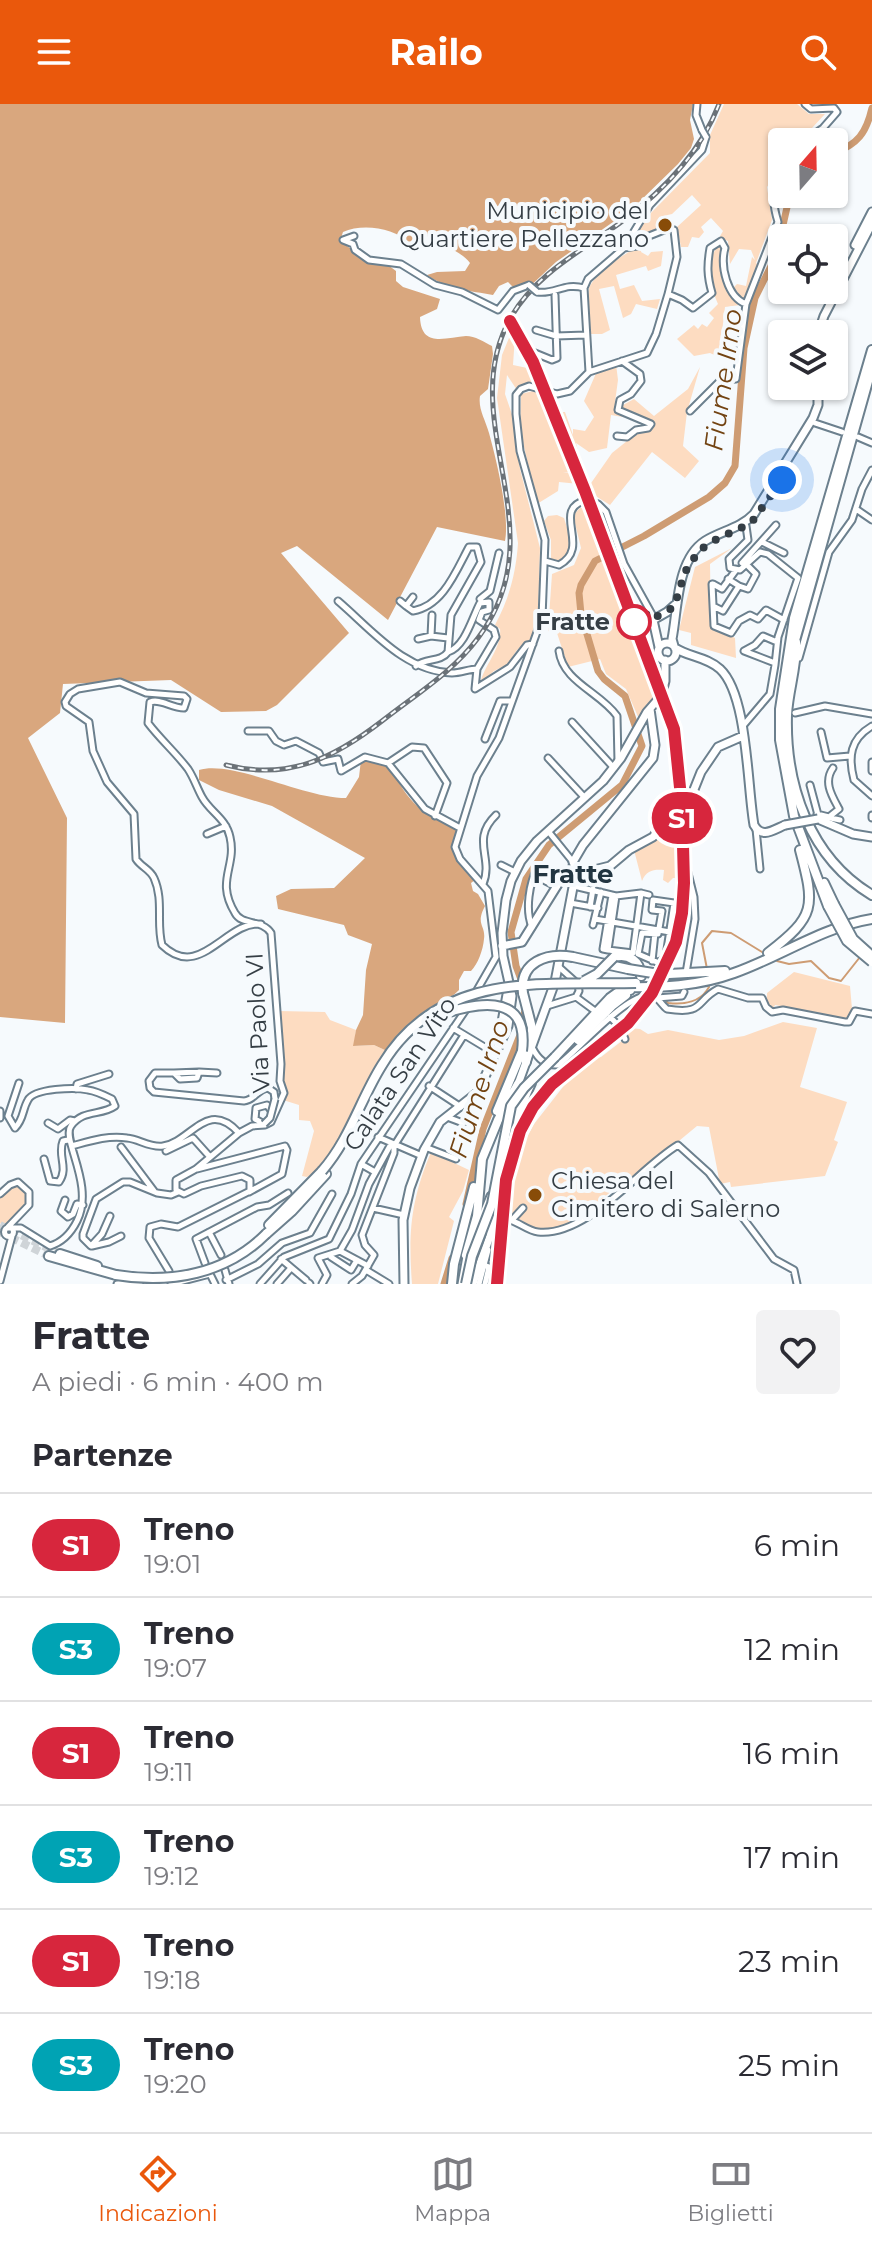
<!DOCTYPE html>
<html lang="it">
<meta charset="utf-8">
<style>
:root{--surface:#fff;--page:#f2f2f3;--text:#2b2b33;--muted:#7c7c81;--line:#e1e1e2;--accent:#ea580c}
body{margin:0;font-family:Montserrat,sans-serif;background:var(--page);color:var(--text);height:100vh;display:flex;flex-direction:column;font-size:30px;white-space:nowrap}
*{box-sizing:border-box;margin:0}
p{font-size:26px;color:var(--muted)}
.icon{flex:none;width:44px;height:44px;fill:none;stroke:currentColor;stroke-width:2;stroke-linecap:round;stroke-linejoin:round}
.map{position:relative;height:1180px;overflow:hidden}
.panel{display:flex;flex-direction:column;background:var(--surface);flex:1}
.panel>*{flex:none}
.badge{padding:0 16px;border-radius:26px;font-size:28px;line-height:52px}
.needle{width:52px;rotate:20deg}
.buttons{position:absolute;left:768px;top:24px;display:grid;gap:16px}
.buttons a{display:grid;place-items:center;width:80px;height:80px;border-radius:8px;background:var(--surface);box-shadow:0 2px 6px #0004;font-size:40px}
.you{position:absolute;width:40px;height:40px;margin:-20px;border:6px solid #fff;border-radius:50%;background:#1a73e8;box-shadow:0 0 0 12px #1a73e833}
.map>.badge{position:absolute;translate:-50% -50%;box-shadow:0 0 0 4px #fff}
h2{padding:0 32px;font-size:30px;line-height:72px}
.round{display:grid;place-items:center;flex:none;width:84px;height:84px;border-radius:8px;background:var(--page)}
.overview{display:flex;align-items:center;justify-content:space-between;height:136px;padding:0 32px}
h1{font-size:38px;font-weight:700;line-height:60px}
ul{padding:0;list-style:none}
li{display:flex;align-items:center;gap:24px;height:104px;padding:0 32px;border-top:2px solid var(--line)}
li div{flex:1}
li b{display:block;font-size:30px}
li em{font-style:normal}
li .badge{min-width:88px;font-weight:700;text-align:center}
header{display:flex;justify-content:space-between;align-items:center;height:104px;padding:0 32px;background:var(--accent);color:#fff;font-size:36px;font-weight:700}
.dock{display:flex;justify-content:space-around;align-items:center;height:112px;border-top:2px solid var(--line);background:var(--surface);font-size:22px;color:var(--muted)}
.dock a{display:grid;justify-items:center;gap:4px}
.dock .selected{color:var(--accent)}
.map>svg:first-child{display:block}
</style>
<header><svg class="icon" aria-label="menu" viewBox="0 0 24 24"><path d="M4 6h16M4 12h16M4 18h16"/></svg>Railo<svg class="icon" aria-label="search" viewBox="0 0 24 24"><circle cx="10" cy="10" r="6"/><path d="M15 15l6 6"/></svg></header>
<div class="map">
<svg width="872" height="1180" viewBox="0 0 872 1180">
<rect width="100%" height="100%" fill="#f6fafd"/>
<path fill="#fddcc1" d="M724 0H797L809 10H825L799 38H782V61L767 83 772 116 756 159 758 161 743 196 734 183 737 180 746 182 752 153 755 156 751 146 739 145 730 160 728 137 719 134 723 127 711 114 701 123 704 128 699 134 692 133 688 143H681L677 123 701 101 692 91 672 110 659 113 656 125 642 131 636 139H631L645 115 710 49V31Z
M720 141 722 144C717 166 727 184 740 201L725 203 719 253 710 249 694 252 677 235 694 221 698 225 702 220 707 223 714 214 709 209 718 200C711 185 703 154 720 141Z
M642 142 641 148 648 152 651 148 663 147 661 162 648 167 646 162 616 171 620 185 634 181 642 197 660 195 657 205 636 200 631 210 623 214 614 182 599 185 610 226 602 230H590C589 216 586 199 589 185 592 171 628 146 642 142Z
M516 217 513 261 532 265 534 278 517 286 507 271 505 290 515 319 520 365 540 444 538 516 532 534 517 546 508 560 494 567 480 580C484 561 502 544 500 525L495 521C509 495 516 469 518 439L497 294 502 251Z
M616 260 618 276 615 298 623 301 634 295 654 312 688 285 700 263 687 308 683 342 699 357 685 374 652 348 610 401 594 391 589 382 612 349 642 325 640 316 611 311 607 344 589 348 576 339 578 347 569 349 574 368H563L580 370 579 380 559 378 558 387 537 400 520 325 521 290 533 287 558 296 556 308H565L573 331V325L585 327 594 313 584 297 597 267Z
M580 404H586L655 591 639 615 626 585 606 570 600 555 568 563 557 529 548 527 552 470 574 461 581 444 573 411Z
M557 411 564 414 572 440C568 451 564 459 551 458V436L544 417 548 412Z
M732 444 710 460 711 522 735 534 736 554 691 541V529L679 526 695 463Z
M675 725H681L682 774H673L668 779 663 776 664 766C655 765 646 766 642 777L634 746 647 741 665 726 673 728Z
M794 868 850 882 852 905 847 915 775 901 773 905 767 903V889Z
M279 907 325 908 330 916 356 926 354 942 374 941 387 947C363 983 345 1050 307 1073L302 1072 314 1027 310 1017 299 1016V1001L283 996 286 991 283 981Z
M783 918 817 924 800 983 847 998 834 1036 838 1038 825 1072 731 1083 730 1078 720 1080 709 1023 697 1022 616 1089 613 1086C575 1116 550 1146 507 1105L512 1062 534 1020 573 970 592 955 601 953 627 933V927L629 924 640 925 648 930 668 926 719 936 744 932Z
M431 1048 469 1066 463 1087 449 1113 454 1117 438 1180H412C408 1128 411 1096 431 1048Z
M17 1081 27 1089 28 1100 3 1122 0 1119V1094L12 1082Z"/>
<path fill="#d9a77e" d="M0 0H693L690 16 694 35 691 44 678 60 633 104 556 158 525 187 515 185 508 178 499 182 493 191C471 187 447 185 427 171L437 168 465 167 470 159C462 148 442 141 429 132L410 139C394 124 363 119 343 128L340 137 369 158 388 161 396 167V177L403 183 440 195 437 205 420 213C421 245 447 233 466 232 475 232 484 238 492 242L493 250 488 285 480 292C478 305 485 315 489 329 496 354 510 412 505 437L437 423 388 516 297 442 281 449 349 529 277 601 266 607 221 608 171 576 63 580 60 609 28 634 67 714 65 919 0 913Z
M361 656 372 657 391 664C408 698 422 711 457 725 448 754 456 755 475 776L471 779 473 787 478 790 485 802C475 821 486 821 484 835 483 846 478 860 471 867H464L459 876V886C449 897 434 900 422 909 408 920 398 934 387 947L374 941 353 942 356 926 363 911 366 866 372 840 348 831 344 821 278 805 276 792 291 785 334 784 365 754 272 702 219 686 199 676V666C233 656 304 694 346 694L359 673Z"/>
<g fill="none" stroke-linecap="round" stroke-linejoin="round">
<path stroke="#ce9c73" stroke-width="2" d="M777 857 789 860 811 857 829 874 841 877 860 853
M707 865 702 839 712 827 731 829 762 848
M658 887 668 899C684 901 701 898 709 883"/>
<path stroke="#ce9c73" stroke-width="7" d="M834 50C858 39 866 30 872 4
M522 878 516 862 511 828 526 775 549 741 622 681 642 642 625 592 604 575 598 567 581 510 579 489 581 481 595 457 644 432 709 393 725 379 735 362 744 244 755 194 776 152 790 90
M466 1100 483 1025 520 931 525 906
M444 1180 452 1154"/>
<path stroke="#cfd4d8" stroke-width="8" stroke-dasharray="8 4" stroke-linecap="butt" d="M0 1121 60 1150
M0 1128 49 1152"/>
<g stroke="#6c808e" stroke-width="9">
<path id="minor" d="M697 0 696 11 702 26
M803 38 823 24 837 8 834 4 811 5 805 0
M354 132 343 136 353 140 355 146 369 156 401 160 435 181 462 188 498 206 513 187 529 181
M624 144 637 142 644 134 669 124 674 126 677 153 668 190 682 196 693 204 712 189C707 172 707 161 710 144L721 137 725 144C720 162 727 193 746 200L778 118C772 99 772 87 782 70
M537 188C555 191 564 178 584 184
M536 226 556 232 586 231
M530 247 552 256 557 254 555 191
M589 268 584 184 588 175 624 144 650 101 702 46 706 33
M589 268 647 249 656 230 668 190
M690 307 721 276 736 275 746 200
M815 319 842 328
M617 332 627 333 636 326 648 324 651 320 618 306 620 296 631 290 641 277 640 270 622 257
M858 333 872 339
M856 405 872 416
M746 422 748 436 729 455 730 464 740 466 760 448 768 450 798 474 778 533 775 561
M762 438 784 449
M545 457 559 461C593 443 549 405 587 396L598 400 606 408 624 460 654 514
M742 459 776 421
M712 480 714 522 731 529 739 517 750 511 758 515 766 506 784 516
M713 480 722 485 736 466
M739 482 748 485 756 470 746 460
M413 493 406 502 413 507C443 502 456 467 469 443H477L481 458 451 511 448 548C440 559 426 553 416 562
M480 495 490 487 499 449
M338 497C372 526 404 567 452 569 461 569 469 565 477 565L475 585 510 563 527 541 533 540
M400 497 406 502
M715 503 723 507 739 482 728 475
M431 532 432 511
M418 535 431 532 448 534
M559 547C563 578 600 588 617 612L618 658
M448 548C465 543 472 514 480 499L489 498V506L482 508 479 516 494 526 496 533 477 565
M799 554 829 448 852 416 862 385 872 366
M775 559 744 547 755 541 763 532 777 538
M795 609 825 602 872 610
M572 618 614 664
M872 622C850 635 848 653 854 676L872 692
M742 623 770 590 775 561
M248 627H269L276 637 284 641 296 637 319 649 323 658 338 655 341 667 365 653 388 659 425 705 460 724
M821 628 827 654 850 652
M485 635 500 597H512
M548 654 585 694
M872 658V667
M388 659 412 643 424 644 447 679 435 712
M810 681 818 711
M817 710 829 713 839 705C832 692 823 678 833 664
M872 711V714
M826 713 840 716
M756 725 760 765
M548 727 573 758
M207 730 226 722
M501 761 515 768
M534 771 557 783
M483 780C494 754 470 736 496 711
M574 782 616 792 641 789 649 791
M653 796 674 799 666 852 659 859 638 850 642 829 658 830 662 807 652 806Z
M570 799 598 804
M590 803 593 785
M595 815 670 828
M261 820C225 817 200 878 162 841 156 819 164 796 154 774 150 765 141 763 136 755L134 710 107 678 93 647 89 618 66 602 65 598 70 590 78 585 120 578 146 589 184 592 187 595 184 604C171 604 160 594 150 598L148 619C160 635 176 649 188 665 194 674 197 684 202 693 210 708 226 714 230 733 237 763 215 776 235 809 242 822 262 815 271 829L281 960 280 977 284 989 271 1018
M593 821 601 788
M532 823C525 806 529 779 538 763
M608 846 633 849 641 789
M608 846 603 845 612 791
M608 846 616 792
M652 857 655 829
M559 863 578 880 579 887 576 893
M686 869 695 815 694 793 687 765 686 722 693 692
M576 893 595 907
M657 894 682 892 684 888
M547 902 576 893
M610 913 620 923
M453 924 496 950
M622 928 625 935
M533 945C538 955 546 962 558 961 578 947 631 883 654 892 658 894 663 902 667 905 705 911 695 897 718 885L748 894H762L766 903 772 908 783 906 845 918H849L855 907 872 910
M199 968 217 969
M174 969 199 968 197 974 180 975 174 969H155L149 977 150 984 154 988 244 997C255 996 257 985 268 984L274 988 275 995
M429 982 461 1003
M76 985 77 980 109 970
M0 1007V1014
M447 1013 463 1019
M48 1019 58 1025 70 1016 75 1017
M264 1020 255 1015 256 1004 267 1001 273 1009
M378 1033 422 1052
M72 1042C90 1037 108 1031 127 1034 139 1035 150 1044 163 1042 191 1038 207 994 239 1029
M121 1043 154 1087
M425 1043 456 1055
M166 1047 193 1034 210 1053
M44 1055 50 1077 59 1078C69 1064 57 1051 63 1037L68 1036
M361 1060 375 1068
M197 1065 285 1042 287 1046 282 1070 249 1088
M0 1090 10 1081 18 1078 29 1088V1101L8 1123
M65 1096 61 1107 68 1113 73 1110 77 1100 83 1101
M373 1104 404 1111
M110 1112 102 1130 91 1142 83 1134V1130L96 1095 123 1078H130L157 1089 171 1091 178 1088
M512 1116 523 1104
M4.5 1128a4.5 4.5 0 1 1 9 0a4.5 4.5 0 1 1-9 0Z
M9 1124H21L50 1142C63 1138 71 1129 77 1117 95 1081 61 1035 71 1022 83 1005 101 1012 115 1002L112 995C104 991 96 987 88 986 76 983 34 984 28 996 22 1006 24 1015 15 1024L8 1012 19 979
M209 1128 221 1151
M492 1133 500 1122 510 1116C520 1119 528 1127 538 1128 588 1133 639 1064 678 1041L709 1069 774 1155 794 1166 797 1180
M92 1142 109 1138 121 1132
M340 1147 352 1126 369 1080 391 1040
M340 1147 368 1162
M331 1153 351 1166 357 1156
M281 1155 306 1176
M205 1159 196 1135 257 1103 269 1101 288 1089
M484 1161 489 1163 485 1180
M225 1166 229 1180
M366 1166 389 1180
M169 1167 149 1134 150 1123 161 1120 178 1123 250 1087V1076L242 1072 201 1082 184 1090 176 1086V1076L196 1065 239 1029 252 1022 265 1021 271 1018
M226 1176 258 1160 282 1139 310 1129 332 1090
M0 1177 12 1132
M309 1179 310 1180
M117 1180 126 1178 140 1180
M171 1180 210 1170 215 1180
M260 1180 284 1153 329 1135 351 1090 361 1060 465 907 496 853 488 787 460 755 455 743 477 672 499 634 542 514 545 436 520 347 516 310V291L521 285 529 282 557 290 570 287 589 268
M277 1180 291 1164
M322 1180 327 1171 318 1154 340 1147
M352 1180 362 1172 374 1151 365 1141 362 1131 394 1049V1042L464 931
M479 1180 488 1146"/>
</g>
<g stroke="#6c808e" stroke-width="11">
<path id="major" d="M855 141 872 108
M818 230 824 212 872 119
M658 548a9 9 0 1 1 18 0a9 9 0 1 1-18 0Z
M674 542 672 535C678 505 676 456 705 437 721 427 741 424 754 410L813 314 818 301V282
M659 543 653 516 667 508 677 499
M675 544C689 553 707 553 720 565 748 591 747 682 754 721 762 735 773 726 785 721
M818 715 853 730 872 733
M576 767 571 765 567 768 568 776 577 775 578 770 573 758 583 741 653 654 655 641 650 605
M578 770 610 762 629 746 653 733 669 712 691 693 701 668 718 643 743 632
M502 842 522 838 560 777 568 776
M498 940 508 885
M517 983 555 878 574 778
M510 1026 520 992
M476 1128 491 1092
M404 1180 403 1116 410 1084 424 1046 440 1018 478 988 508 922 512 892 503 852 502 829 506 796 511 777 521 757 537 737 603 677 621 654 647 608 661 592 665 577V556
M462 1180 468 1147
M473 1180C481 1153 495 1126 499 1098"/>
</g>
<g stroke="#6c808e" stroke-width="12">
<path id="highway" d="M796 538C797 563 788 587 787 611 785 682 810 754 872 791
M794 540 872 263
M824 779 834 800
M828 802 794 712 780 636V605L794 514 872 246
M768 849C816 812 815 803 800 746
M573 853 628 865
M614 853C629 849 640 857 641 872
M669 870 725 867
M623 883C661 884 698 882 734 869 780 853 822 823 872 815
M523 889 532 924 526 958
M578 936 613 901 626 891
M555 953 610 894 617 889 630 886
M497 1007 522 947
M269 1121 322 1067
M485 1126C509 1080 508 1026 531 979
M266 1130 292 1107 326 1070
M60 1150 97 1162
M466 1151 477 1112 482 1055 498 1016 518 980
M49 1152 116 1171
M452 1180 454 1160 474 1083"/>
</g>
<use href="#minor" stroke="#fff" stroke-width="5"/>
<use href="#major" stroke="#fff" stroke-width="7"/>
<use href="#highway" stroke="#fff" stroke-width="8"/>
<g stroke="#6b7278" stroke-width="5">
<path id="rail" d="M591 404 670 615
M226 661C288 677 334 654 382 617 415 591 453 568 478 534 560 425 452 317 511 213 536 170 581 147 620 119 662 88 700 50 719 0
M497 1180C501 1127 499 1066 524 1018 546 977 582 958 616 930 695 863 688 768 679 674"/>
</g>
<use href="#rail" stroke="#f6fafd" stroke-width="2" stroke-dasharray="6" stroke-linecap="butt"/>
<g stroke="#6c808e" stroke-width="9" stroke-linecap="butt">
<path id="minor-bridge" d="M702 26 706 33
M529 181 537 188
M264 1020 270 1014 275 995"/>
</g>
<g stroke="#6c808e" stroke-width="11" stroke-linecap="butt">
<path id="major-bridge" d="M785 721 818 715"/>
</g>
<g stroke="#6c808e" stroke-width="12" stroke-linecap="butt">
<path id="highway-bridge" d="M834 800 853 835 872 852
M828 802 847 837 872 858
M628 865 659 870
M584 877 597 870 614 853
M523 889C519 858 547 848 573 853
M434 913C470 900 530 884 522 947
M322 1067C350 1035 360 996 382 961 439 866 542 881 636 879
M116 1171C171 1180 226 1170 266 1130
M466 1180 472 1152 492 1100 511 1002 524 984 555 953"/>
</g>
<use href="#minor-bridge" stroke="#fff" stroke-width="5"/>
<use href="#major-bridge" stroke="#fff" stroke-width="7"/>
<use href="#highway-bridge" stroke="#fff" stroke-width="8"/>
</g>
<g fill="none" stroke-linecap="round" stroke-linejoin="round">
<g stroke="#fff" stroke-width="18">
<path id="line" d="M497 1180 506 1076 520 1027 533 1003 552 980 628 919 652 889 676 838 682 809 684 779 682 703 674 625 585 387 533 258 510 217"/>
</g>
<use href="#line" stroke="#d7263d" stroke-width="12"/>
<path stroke="#353e45" stroke-width="8" stroke-dasharray="0 14.4" d="M634 518 649 509 654 514 674 503 685 468 698 448 709 439 751 419 782 376"/>
</g>
<g fill="#884c08" stroke="#f6fafd" stroke-width="3">
<circle cx="665" cy="121" r="8"/>
<circle cx="535" cy="1091" r="8"/>
</g>
<circle fill="#fff" stroke="#d7263d" stroke-width="4" cx="634" cy="518" r="16"/>
<g text-anchor="middle" stroke-width="8" stroke-linejoin="round" paint-order="stroke">
<g font-size="24" fill="#353e45" stroke="#f6fafd" text-anchor="end">
<text x="649" y="115">Municipio del<tspan x="649" dy="28">Quartiere Pellezzano</tspan></text>
<text x="551" y="1085" text-anchor="start">Chiesa del<tspan x="551" dy="28">Cimitero di Salerno</tspan></text>
</g>
<g font-size="24" font-weight="bold" fill="#353e45" stroke="#f6fafd" text-anchor="end">
<text x="610" y="526">Fratte</text>
</g>
<g font-size="24" fill="#353e45" stroke="#f6fafd">
<text transform="translate(258 919) rotate(-93)" y="8">Via Paolo VI</text>
<text transform="translate(400 970) rotate(-56)" y="8">Calata San Vito</text>
</g>
<g font-size="26" font-style="italic" fill="#724312" stroke="#f6fafd">
<text transform="translate(723 276) rotate(-82)" y="9">Fiume Irno</text>
<text transform="translate(479 985) rotate(-72)" y="9">Fiume Irno</text>
</g>
<g font-size="26" font-weight="bold" fill="#223541" stroke="#f6fafd">
<text x="573" y="779">Fratte</text>
</g>
</g>
</svg>
<div class="buttons">
<a><svg class="needle" viewBox="-14 -14 28 28"><path d="M0-13l5 13h-10z" fill="#e53935"/><path d="M0 13l5-13h-10z" fill="#7c7c81"/></svg></a>
<a><svg class="icon" aria-label="locate" viewBox="0 0 24 24"><circle cx="12" cy="12" r="6"/><path d="M12 2v4M12 18v4M2 12h4M18 12h4"/></svg></a>
<a><svg class="icon" aria-label="layers" viewBox="0 0 24 24"><path d="M12 4l9 5-9 5-9-5zM3 14l9 5 9-5"/></svg></a>
</div>
<div class="you" style="left:782px;top:376px"></div>
<b class="badge" style="left:682px;top:714px;background:#d7263d;color:#fff">S1</b>
</div>
<section class="panel">
<div class="overview"><div><h1>Fratte</h1><p>A piedi · 6 min · 400 m</p></div><a class="round"><svg class="icon" aria-label="heart" viewBox="0 0 24 24"><path d="M12 20l-8-8c-3-5 5-10 8-4 3-6 11-1 8 4z"/></svg></a></div>
<h2>Partenze</h2>
<ul>
<li><span class="badge" style="background:#d7263d;color:#fff">S1</span><div><b>Treno</b><p>19:01</p></div><em>6 min</em></li>
<li><span class="badge" style="background:#00a3b4;color:#fff">S3</span><div><b>Treno</b><p>19:07</p></div><em>12 min</em></li>
<li><span class="badge" style="background:#d7263d;color:#fff">S1</span><div><b>Treno</b><p>19:11</p></div><em>16 min</em></li>
<li><span class="badge" style="background:#00a3b4;color:#fff">S3</span><div><b>Treno</b><p>19:12</p></div><em>17 min</em></li>
<li><span class="badge" style="background:#d7263d;color:#fff">S1</span><div><b>Treno</b><p>19:18</p></div><em>23 min</em></li>
<li><span class="badge" style="background:#00a3b4;color:#fff">S3</span><div><b>Treno</b><p>19:20</p></div><em>25 min</em></li>
</ul>
</section>
<nav class="dock">
<a class="selected"><svg class="icon" aria-label="directions" viewBox="0 0 24 24"><path d="M12 3l9 9-9 9-9-9zM9 14v-3h6M13 9l2 2-2 2"/></svg>Indicazioni</a>
<a><svg class="icon" aria-label="map" viewBox="0 0 24 24"><path d="M3 6l6-2 6 2 6-2v14l-6 2-6-2-6 2zM9 4v14M15 6v14"/></svg>Mappa</a>
<a><svg class="icon" aria-label="tickets" viewBox="0 0 24 24"><path d="M3 7h18v10H3zM15 7v10"/></svg>Biglietti</a>
</nav>
